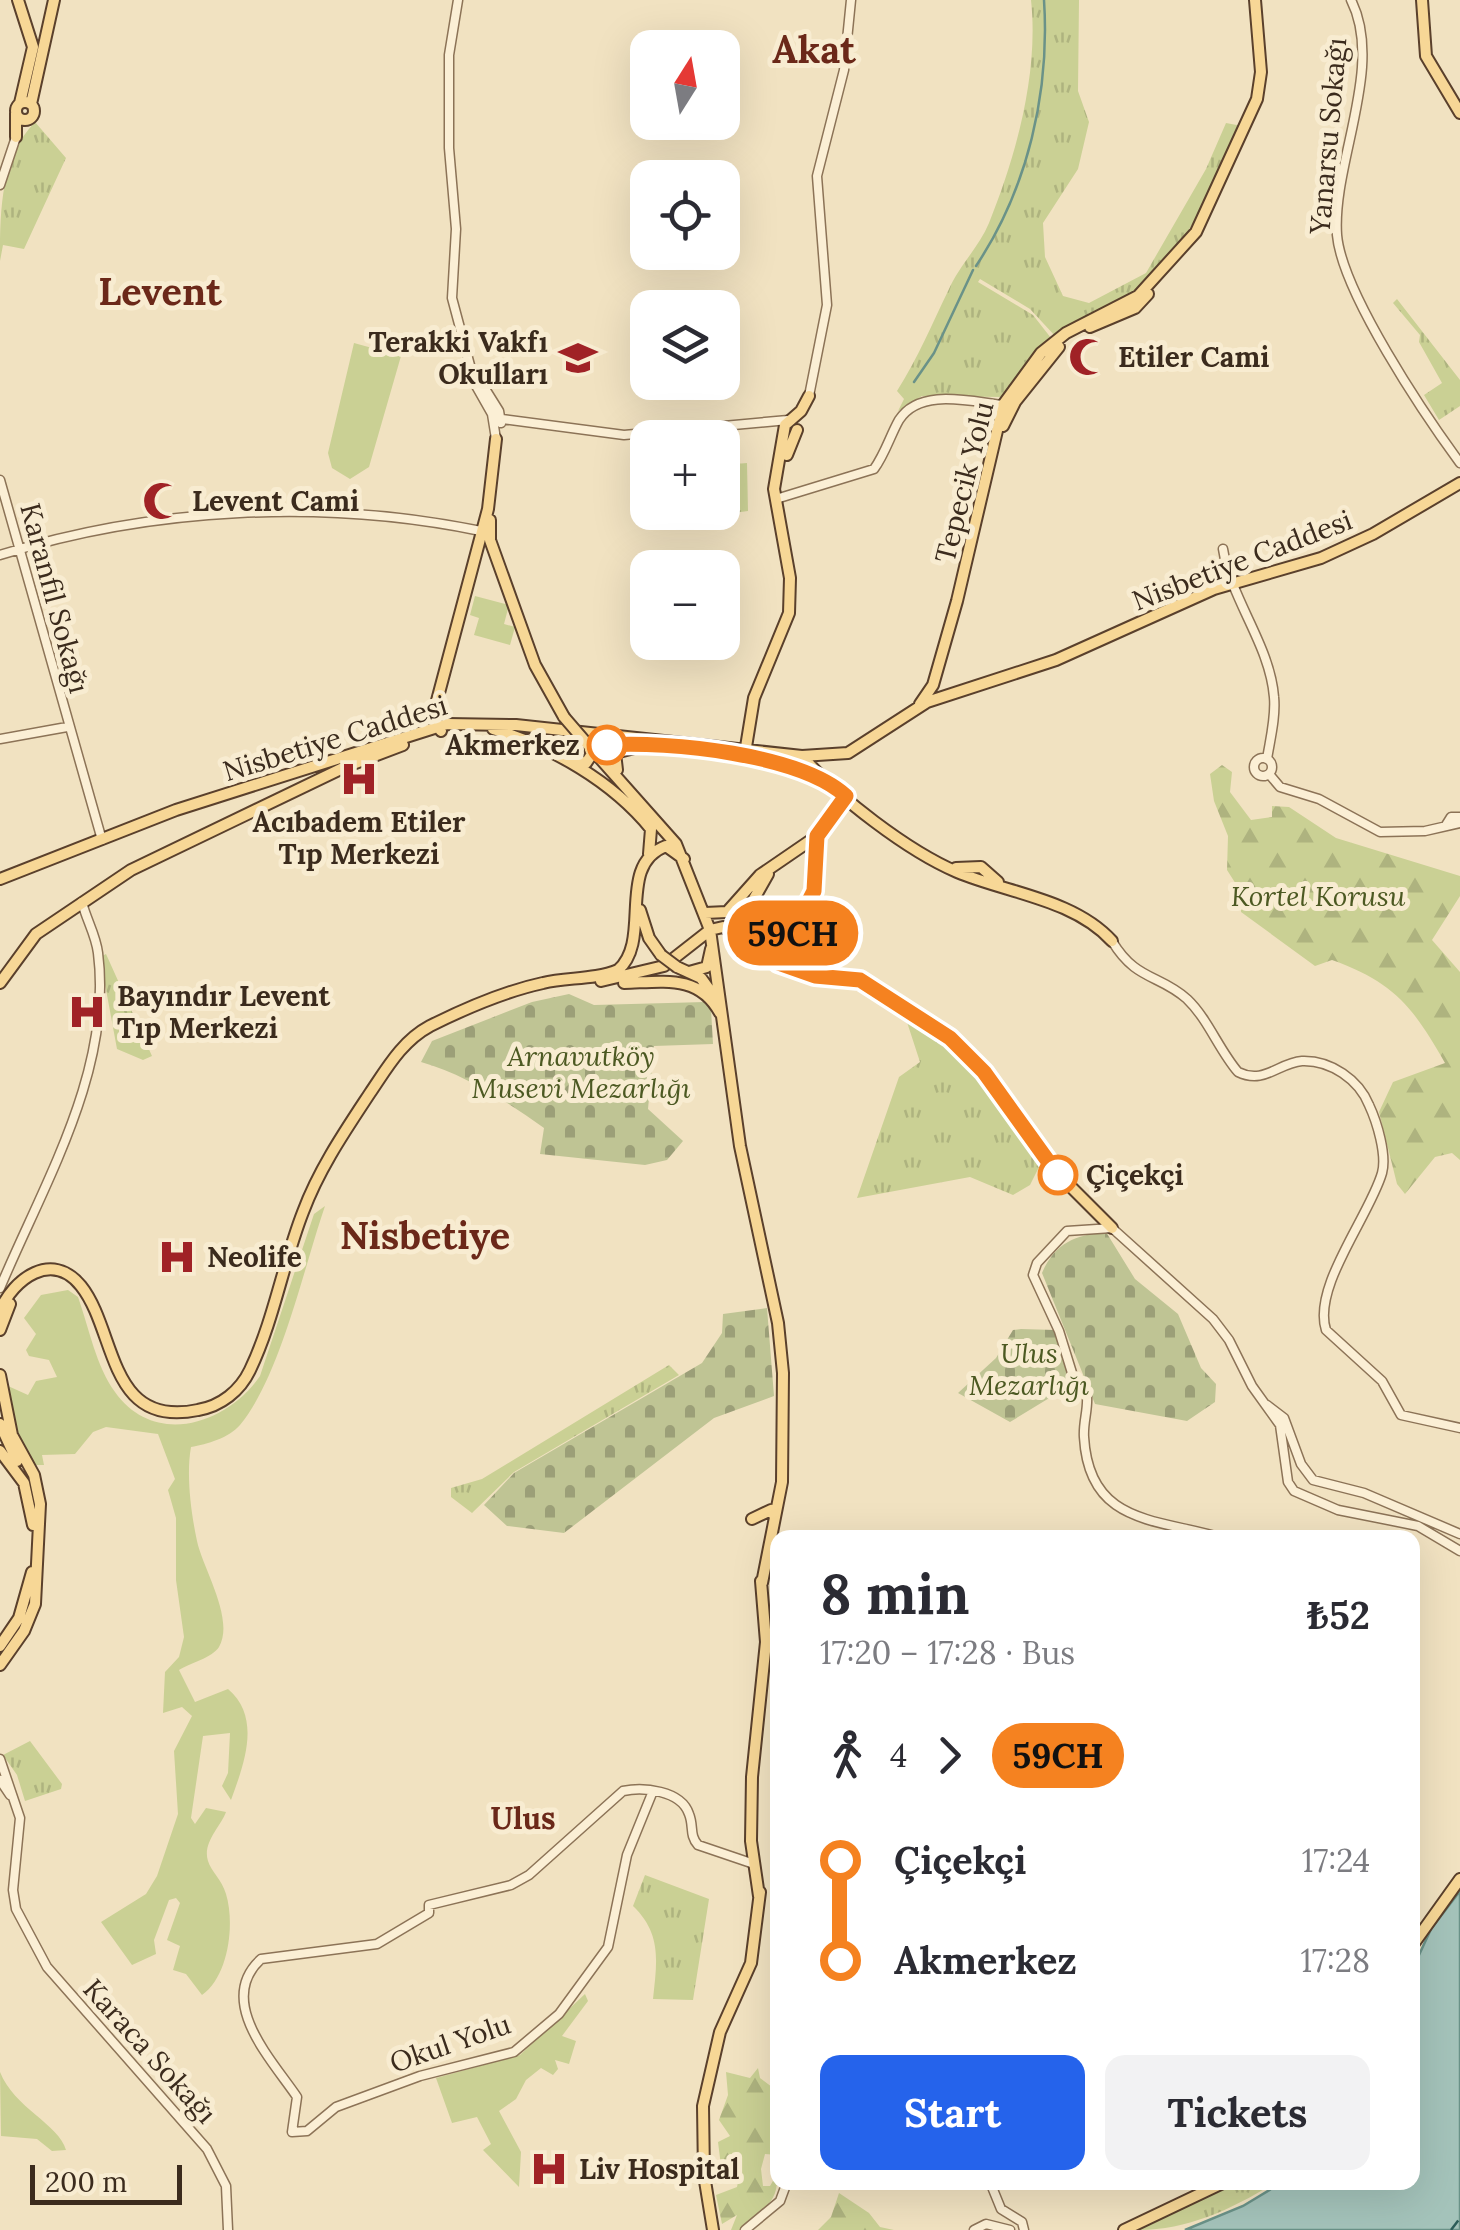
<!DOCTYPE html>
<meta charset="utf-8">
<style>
:root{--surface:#fff;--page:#f2f2f3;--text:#2b2b33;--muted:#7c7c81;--accent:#2563eb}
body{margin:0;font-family:Lora,serif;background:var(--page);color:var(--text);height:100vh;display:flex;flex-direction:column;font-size:38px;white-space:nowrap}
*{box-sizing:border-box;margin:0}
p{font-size:32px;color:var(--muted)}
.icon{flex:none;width:55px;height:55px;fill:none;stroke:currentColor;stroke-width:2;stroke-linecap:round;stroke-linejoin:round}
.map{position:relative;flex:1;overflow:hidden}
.details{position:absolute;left:770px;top:1530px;width:650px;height:660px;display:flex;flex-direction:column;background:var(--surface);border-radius:20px;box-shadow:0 10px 40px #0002}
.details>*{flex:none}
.badge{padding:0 20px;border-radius:32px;font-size:35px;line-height:65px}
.needle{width:65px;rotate:11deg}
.buttons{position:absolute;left:630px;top:30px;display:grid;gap:20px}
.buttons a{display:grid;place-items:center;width:110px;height:110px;border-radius:20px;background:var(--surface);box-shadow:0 10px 40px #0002;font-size:50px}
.scale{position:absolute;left:30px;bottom:25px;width:152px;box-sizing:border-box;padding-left:10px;border:5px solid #3b2b1d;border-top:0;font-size:28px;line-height:35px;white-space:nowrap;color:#3b2b1d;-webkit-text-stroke:8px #f8ecd1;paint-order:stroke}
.map>.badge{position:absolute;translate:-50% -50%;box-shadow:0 0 0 5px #fff}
.legs{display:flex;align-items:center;gap:15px;height:110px;padding:0 50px;font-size:32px}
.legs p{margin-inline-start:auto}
.headline{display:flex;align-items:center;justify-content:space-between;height:170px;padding:0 50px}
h1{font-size:55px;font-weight:700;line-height:75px}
.cta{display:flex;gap:20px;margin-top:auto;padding:20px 50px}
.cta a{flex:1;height:115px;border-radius:20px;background:var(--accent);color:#fff;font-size:40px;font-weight:700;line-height:115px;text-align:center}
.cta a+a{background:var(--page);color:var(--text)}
ul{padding:0 50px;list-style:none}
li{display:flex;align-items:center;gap:35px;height:100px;font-size:38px}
li i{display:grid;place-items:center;width:15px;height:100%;margin:0 12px;background:currentColor}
li i::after{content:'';width:25px;height:25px;margin:-12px;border:8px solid;border-radius:50%;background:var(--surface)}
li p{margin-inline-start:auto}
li:first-child i{background:linear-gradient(#0000 50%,currentColor 0)}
li:last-child i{background:linear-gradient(currentColor 50%,#0000 0)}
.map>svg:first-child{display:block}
</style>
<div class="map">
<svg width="1460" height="2230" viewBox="0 0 1460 2230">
<defs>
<pattern id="forest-firs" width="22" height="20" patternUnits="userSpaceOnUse" patternTransform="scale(2.5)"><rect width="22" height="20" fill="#cad094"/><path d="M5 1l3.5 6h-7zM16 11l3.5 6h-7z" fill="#aeb37f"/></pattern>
<pattern id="cemetery-stones" width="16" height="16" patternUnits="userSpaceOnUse" patternTransform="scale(2.5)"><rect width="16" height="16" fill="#bfc494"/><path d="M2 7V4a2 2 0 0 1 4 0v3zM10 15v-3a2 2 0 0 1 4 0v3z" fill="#9c9f78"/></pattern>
<pattern id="park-tufts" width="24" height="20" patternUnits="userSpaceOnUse" patternTransform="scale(2.5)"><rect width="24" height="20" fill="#cad094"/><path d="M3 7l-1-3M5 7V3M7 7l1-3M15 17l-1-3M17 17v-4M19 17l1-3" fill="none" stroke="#aeb37f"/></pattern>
</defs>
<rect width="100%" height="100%" fill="#f1e2c1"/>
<path fill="#cad094" d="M354 343 401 356 369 467 350 479 332 468 328 453Z
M475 596 509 605 504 624 515 627 510 645 474 635 479 618 470 615Z
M325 1206C304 1267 280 1377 240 1425 229 1438 207 1444 191 1447 186 1475 191 1513 197 1541 203 1569 235 1619 219 1647 212 1658 190 1663 179 1670L195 1702 228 1689C262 1718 244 1764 231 1800L222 1786 228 1773 230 1733 203 1736 191 1818 195 1824 206 1808 226 1812C221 1826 202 1843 208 1861 211 1871 222 1880 226 1894 235 1923 229 1976 202 1995L186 1974 173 1970 180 1946 167 1940 180 1903 176 1898 169 1900 154 1940 156 1954 132 1965 101 1922 146 1894 157 1876 178 1814 174 1751 192 1716 182 1707 163 1713 165 1672 179 1657 184 1637 176 1580V1518L168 1490 175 1479 158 1434 106 1427 93 1432 75 1454 42 1455 44 1465H32L15 1437 8 1386 28 1395 36 1381 57 1377 49 1360 29 1356 26 1350 36 1334 24 1318 41 1295 68 1290 78 1297C89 1328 96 1366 115 1392 155 1448 227 1424 260 1376L314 1214Z
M585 1994 588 2001 562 2036 576 2041 569 2064 555 2060 558 2069 553 2075 541 2068 526 2080 516 2099 499 2111 521 2152 519 2187 483 2150 491 2144 477 2117 452 2123 436 2078 520 2055Z
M0 2072C14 2108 59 2124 66 2150L52 2151 37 2139 1 2136Z"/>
<path fill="url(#forest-firs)" d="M1222 765 1232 772 1230 792 1251 820 1272 817V806L1289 807 1336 838 1460 876V896L1432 940 1460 972V1160L1452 1153 1435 1157 1405 1194 1397 1184 1379 1112 1393 1082 1445 1063C1413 1007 1394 982 1332 960L1315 966 1241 912V892L1227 870 1228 836 1214 801 1210 774Z
M758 2068 760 2078 772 2087 776 2079 772 2073 778 2072 777 2155 765 2154 761 2169 763 2186H770L777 2174C779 2204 763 2207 742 2230H731L737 2215 722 2224 716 2195 737 2187 741 2168 721 2166 718 2142 730 2136 719 2120 728 2095 726 2072 750 2078Z
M839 2193 869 2213 880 2227 894 2230H818L831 2217Z"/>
<path fill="url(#cemetery-stones)" d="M569 994 594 1005 705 1002 711 1009 713 1044 654 1046 648 1109 683 1141 667 1160 645 1165 540 1154 544 1128C506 1101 466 1075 421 1062L432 1041 532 1002Z
M1106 1232 1135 1279 1178 1314 1201 1368 1216 1384 1215 1402 1187 1421 1095 1404 1042 1273C1055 1243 1075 1235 1106 1232Z
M767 1308 774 1396 714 1418 564 1533 507 1526 484 1505 514 1473 702 1363 722 1333 723 1314Z
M1021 1329 1055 1330 1074 1383 1010 1422 958 1393 996 1358 1013 1330Z"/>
<path fill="url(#park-tufts)" d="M1031 0H1079L1078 91 1089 122 1078 169 1043 223 1045 257 1063 296 1089 303 1146 273 1206 169 1226 123 1242 126C1188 239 1174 279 1056 337L1030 309 980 279 978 282 1033 315 1051 338 1032 354 1001 397 922 396 898 411 904 399 897 391C918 358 932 324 949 289 959 266 979 247 989 223 1016 156 1039 73 1031 0Z
M35 122 66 158 24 249 3 245 0 261C0 213 0 158 35 122Z
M1397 299 1460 380V406L1439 420 1424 395 1442 383 1419 342 1420 335 1393 303Z
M747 463 748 511 712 516 722 512 723 465Z
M106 954 152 1056 143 1060 117 1049 100 957Z
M908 1013C977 1063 995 1094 1041 1163L1030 1185 1013 1195 970 1177 857 1198 899 1077 920 1062 905 1016Z
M669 1365 679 1375 514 1472 472 1513 451 1497V1488L482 1479Z
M30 1741 62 1784 61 1789 25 1801 17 1775 3 1755Z
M645 1875 709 1899 693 2000 653 1999C657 1961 662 1934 633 1906Z
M1236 2183H1274C1233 2209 1187 2230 1139 2230L1168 2210Z"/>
<path fill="#a4c3ba" stroke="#6a9288" stroke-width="2.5" d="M1460 1891V2230H1185L1243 2206 1281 2183 1412 2182 1413 1968 1431 1929Z"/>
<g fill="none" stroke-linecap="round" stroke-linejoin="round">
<path stroke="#6a9288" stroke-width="2.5" d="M976 266C1028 188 1050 92 1044 0
M914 382 934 353 973 270"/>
<path stroke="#2b5c58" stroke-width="2.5" stroke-dasharray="12 10" stroke-linecap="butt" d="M1451 2230 1460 2218"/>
<g stroke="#8c7357" stroke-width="11">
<path id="minor" d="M458 0 449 55V148L456 229 452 298 475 384 492 414 496 439
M1351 0C1385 67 1332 163 1337 235 1342 292 1424 414 1460 463
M701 131 702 122
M0 185 16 137
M479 379 499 411 501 423
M809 396 827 305 817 176 844 70 851 0
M502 419 624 435 788 420
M0 480 102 840
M776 499 874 469C885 454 890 436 899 420 920 387 972 402 1003 405
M1223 549C1231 600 1270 645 1274 697 1276 717 1270 740 1267 759
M0 555C153 507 325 499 481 531
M0 739 67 727
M1254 767a9 9 0 1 1 18 0a9 9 0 1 1-18 0Z
M1269 774 1280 787 1319 799 1380 832 1425 831 1460 823
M1446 825 1451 817H1460
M1112 941C1136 981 1159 974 1187 999 1208 1019 1219 1050 1238 1072 1264 1085 1278 1063 1302 1061 1331 1060 1359 1080 1369 1105 1377 1122 1387 1155 1382 1173 1370 1215 1312 1287 1326 1330L1382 1381 1401 1415 1460 1428
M1112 1228 1213 1319 1229 1340 1252 1386 1280 1425 1288 1482 1294 1491 1338 1510 1418 1526 1460 1551
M0 1288C44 1183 113 1070 98 953 96 935 86 919 82 902
M1077 1386 1087 1397C1088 1410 1083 1423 1084 1437 1089 1525 1156 1518 1222 1538
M1077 1389 1059 1331 1033 1275 1037 1263 1067 1231 1112 1228
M1267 1405 1284 1418 1301 1464 1313 1480 1364 1493 1460 1534
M0 1759 20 1818 13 1890 16 1909 47 1967 207 2149 226 2186 228 2230
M0 1780 10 1795
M653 1791 627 1855 608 1947 559 2014 514 2052 420 2076 336 2107 307 2131 292 2132 297 2097C272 2060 215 2001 261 1959L377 1944 429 1913V1905L511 1885 529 1875 623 1791C643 1787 681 1790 689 1814 694 1826 689 1835 698 1845L754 1864
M990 2182 1001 2209 1022 2222 1024 2230
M745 2230 780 2201 787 2182
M974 2230 986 2224 1010 2230"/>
</g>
<g stroke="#5a402c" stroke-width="14">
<path id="major" d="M18 0 33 47 20 103
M1422 0 1426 56 1460 113
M16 111a9 9 0 1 1 18 0a9 9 0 1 1-18 0Z
M31 104 54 0
M16 137V113
M1090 327 1135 308 1148 294
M1003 426 1015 402 1059 347
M787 455 797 430
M490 520V540L535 665 564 717
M920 704 933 685 957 601 1003 405 1041 353 1066 333 1138 296 1196 232 1257 99 1261 72 1255 0
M493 729C552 747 612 781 651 829L649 854
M441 731 434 721 435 708 488 509 496 439
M589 746 676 844 710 930 740 1146 778 1323 783 1373 782 1482 762 1583
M745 753 754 698 789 613 790 578 774 489 785 425 801 411 809 396
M726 755 803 762
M802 756C837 797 908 851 957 872 1007 893 1074 899 1112 941
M568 758 586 763 592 754 589 747
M617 770 615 753 642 746
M956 868 981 867 998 882
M0 879 176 810 447 724 516 725 802 756 848 753 927 702 1056 660 1214 589 1321 558 1373 534 1460 483
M640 910 649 938 661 955
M705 913 727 912 760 875 817 836 846 795
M710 930 723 927 789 968 815 977 860 980 950 1038 984 1072 1047 1163 1112 1228
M741 939V922L768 874
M776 954C808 917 818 884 817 836
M677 967 701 978 716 999
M689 972 707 967 711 949
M601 981 664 966 710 930
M0 983 36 934 131 870 345 767 403 745
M624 983C663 982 699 974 720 1013
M0 1311C13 1279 52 1250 81 1286 117 1331 107 1429 198 1410 221 1406 240 1391 250 1370 274 1320 283 1263 303 1212 319 1169 345 1131 370 1093 387 1068 402 1041 430 1026 464 1009 506 991 543 983 567 977 594 980 618 970 653 940 615 865 666 846L684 859
M0 1330 10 1304
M0 1375 12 1435 34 1475 40 1504 35 1604 24 1631 0 1665
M0 1424 17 1461
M0 1451 24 1483 33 1525
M752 1519 771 1510 775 1517
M0 1646 19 1618 32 1572
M759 1896 751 1841 752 1777 766 1642 761 1581
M1412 1946 1460 1879
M713 2230 704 2175 703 2106 720 2032 751 1963 760 1892
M1124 2230 1225 2182"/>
</g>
<use href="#minor" stroke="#fbefd5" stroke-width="8"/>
<use href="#major" stroke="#f7d796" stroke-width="10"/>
<g stroke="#5a402c" stroke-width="14" stroke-linecap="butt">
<path id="major-bridge" d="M564 717 589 746
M661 955 677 967"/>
</g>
<use href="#major-bridge" stroke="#f7d796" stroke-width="10"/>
</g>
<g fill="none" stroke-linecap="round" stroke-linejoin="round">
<g stroke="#fff" stroke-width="22">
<path id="line-1" d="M607 745C669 741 800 754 846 796L817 836 814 891 791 936 776 954 778 963 815 976 860 980 950 1038 984 1072 1058 1175"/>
</g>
<use href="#line-1" stroke="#f58220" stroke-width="15"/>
</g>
<defs>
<g id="mosque-bare" transform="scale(3)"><path d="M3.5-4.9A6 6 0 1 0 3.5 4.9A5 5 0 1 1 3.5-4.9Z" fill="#a02226" stroke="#f8ecd1" stroke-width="2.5" paint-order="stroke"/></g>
<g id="school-bare" transform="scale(3)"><path d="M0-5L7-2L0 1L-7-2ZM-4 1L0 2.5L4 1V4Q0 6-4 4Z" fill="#a02226" stroke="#f8ecd1" stroke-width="2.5" paint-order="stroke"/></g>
<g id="hospital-bare" transform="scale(3)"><path d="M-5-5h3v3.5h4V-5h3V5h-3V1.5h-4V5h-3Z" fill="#a02226" stroke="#f8ecd1" stroke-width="2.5" paint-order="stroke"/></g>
</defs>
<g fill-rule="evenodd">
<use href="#mosque-bare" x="1088" y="357"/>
<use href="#school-bare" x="578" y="358"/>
<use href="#mosque-bare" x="162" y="501"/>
<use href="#hospital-bare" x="359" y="779"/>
<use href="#hospital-bare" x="87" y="1012"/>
<use href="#hospital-bare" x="177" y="1257"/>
<use href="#hospital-bare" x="549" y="2169"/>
</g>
<g fill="#fff" stroke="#f58220" stroke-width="5">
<circle cx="607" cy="745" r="18"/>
<circle cx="1058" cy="1175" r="18"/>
</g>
<g text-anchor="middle" stroke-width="10" stroke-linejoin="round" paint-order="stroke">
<g font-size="28" fill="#3b2b1d" stroke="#f8ecd1">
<text transform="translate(1328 136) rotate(-85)" y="10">Yanarsu Sokağı</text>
<text transform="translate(964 482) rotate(-76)" y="10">Tepecik Yolu</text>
<text transform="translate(1242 560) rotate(-21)" y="10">Nisbetiye Caddesi</text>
<text transform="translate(55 598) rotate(75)" y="10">Karanfil Sokağı</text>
<text transform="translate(335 738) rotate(-17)" y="10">Nisbetiye Caddesi</text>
<text transform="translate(450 2043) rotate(-19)" y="10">Okul Yolu</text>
<text transform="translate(150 2051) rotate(48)" y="10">Karaca Sokağı</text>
</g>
<g font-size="28" font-weight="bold" fill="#3b2b1d" stroke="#f8ecd1" text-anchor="start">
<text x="548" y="352" text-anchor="end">Terakki Vakfı<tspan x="548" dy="32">Okulları</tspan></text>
<text x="1118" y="367">Etiler Cami</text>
<text x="192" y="511">Levent Cami</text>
<text x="359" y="832" text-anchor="middle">Acıbadem Etiler<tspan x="359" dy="32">Tıp Merkezi</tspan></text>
<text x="117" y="1006">Bayındır Levent<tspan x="117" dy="32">Tıp Merkezi</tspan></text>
<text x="207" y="1267">Neolife</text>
<text x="579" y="2179">Liv Hospital</text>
</g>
<g font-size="28" font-weight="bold" fill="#3b2b1d" stroke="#f8ecd1" text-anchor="end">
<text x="580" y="755">Akmerkez</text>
<text x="1086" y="1185" text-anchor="start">Çiçekçi</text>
</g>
<g font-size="28" font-style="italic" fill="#4c5922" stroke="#f8ecd1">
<text x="1318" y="906">Kortel Korusu</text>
<text x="581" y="1066">Arnavutköy<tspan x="581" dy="32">Musevi Mezarlığı</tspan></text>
<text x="1029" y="1363">Ulus<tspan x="1029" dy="32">Mezarlığı</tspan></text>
</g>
<g font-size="30" font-weight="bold" fill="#6b2819" stroke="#f8ecd1">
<text x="523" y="1829">Ulus</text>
</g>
<g font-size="38" font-weight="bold" fill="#6b2819" stroke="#f8ecd1">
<text x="814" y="63">Akat</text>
<text x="160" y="305">Levent</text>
<text x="425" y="1249">Nisbetiye</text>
</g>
</g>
</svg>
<div class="buttons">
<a><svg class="needle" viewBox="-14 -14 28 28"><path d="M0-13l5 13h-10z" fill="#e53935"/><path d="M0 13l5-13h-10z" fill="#7c7c81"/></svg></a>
<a><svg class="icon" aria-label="locate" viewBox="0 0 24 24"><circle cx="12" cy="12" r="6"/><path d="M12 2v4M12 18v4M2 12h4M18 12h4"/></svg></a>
<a><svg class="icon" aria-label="layers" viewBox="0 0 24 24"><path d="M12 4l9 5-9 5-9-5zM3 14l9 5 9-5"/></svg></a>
<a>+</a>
<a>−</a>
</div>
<div class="scale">200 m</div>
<b class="badge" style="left:793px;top:933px;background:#f58220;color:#111">59CH</b>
<section class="details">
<div class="headline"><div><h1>8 min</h1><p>17:20 – 17:28 · Bus</p></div><b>₺52</b></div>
<div class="legs"><svg class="icon" aria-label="walk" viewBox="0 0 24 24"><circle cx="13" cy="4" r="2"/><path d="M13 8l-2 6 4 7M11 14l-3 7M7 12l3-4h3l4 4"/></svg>4<svg class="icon" aria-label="forward" viewBox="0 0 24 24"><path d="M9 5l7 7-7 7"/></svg><b class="badge" style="background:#f58220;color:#111">59CH</b></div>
<ul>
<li><i style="color:#f58220"></i><b>Çiçekçi</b><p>17:24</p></li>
<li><i style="color:#f58220"></i><b>Akmerkez</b><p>17:28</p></li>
</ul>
<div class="cta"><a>Start</a><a>Tickets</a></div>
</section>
</div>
